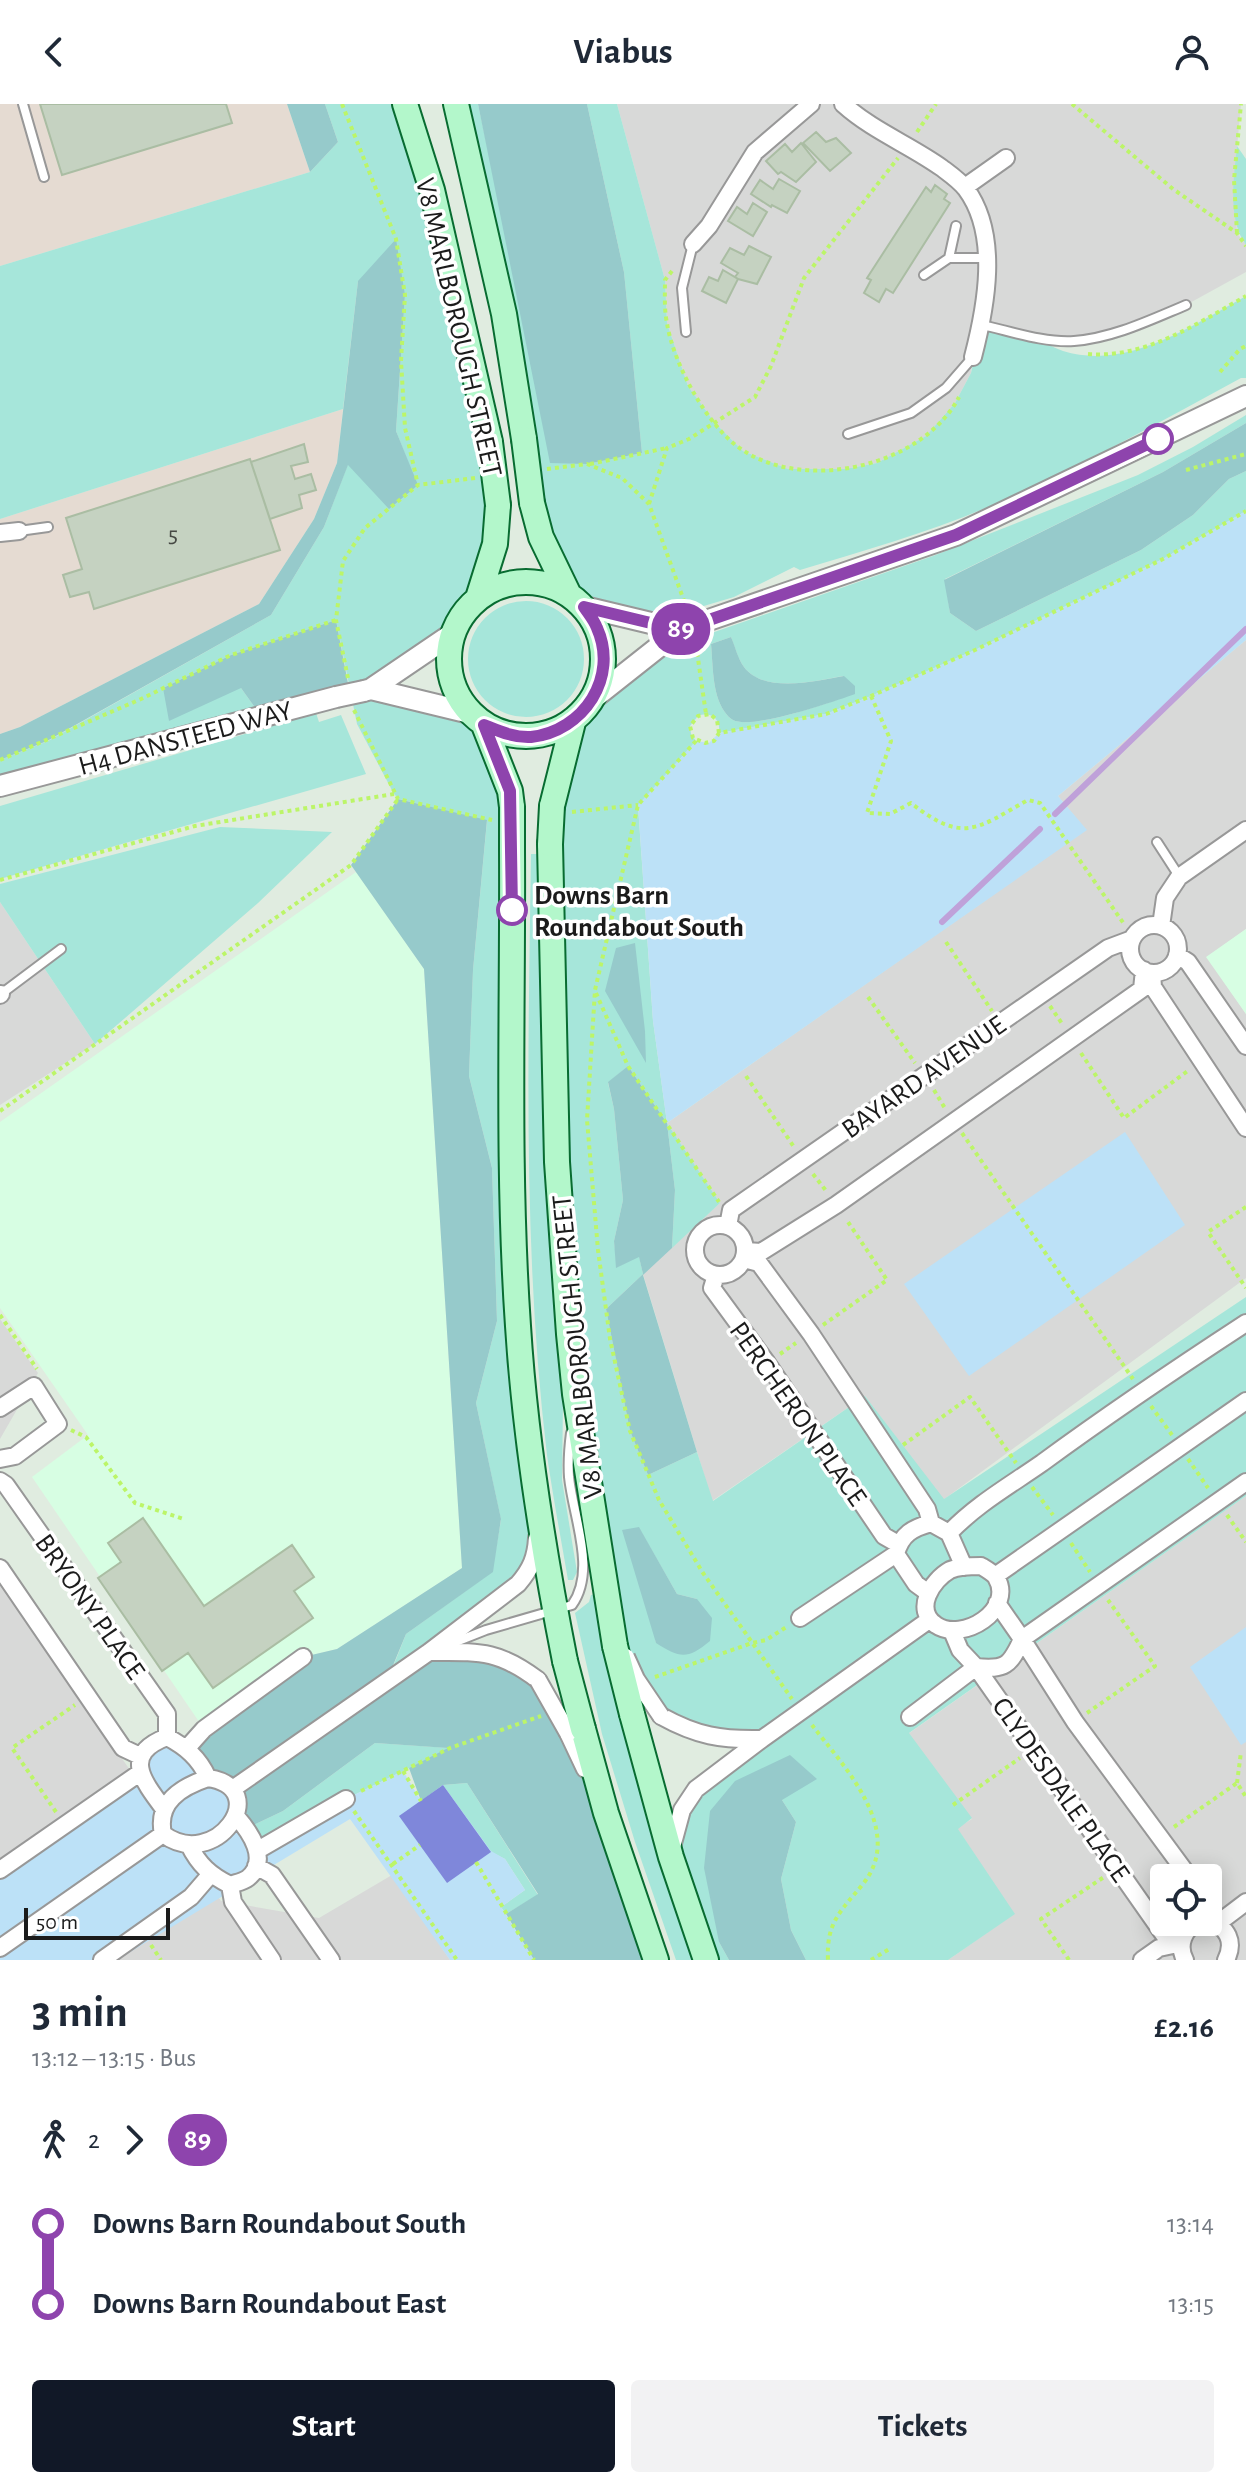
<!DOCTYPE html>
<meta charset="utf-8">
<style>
:root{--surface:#fff;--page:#f2f2f3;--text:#1f2937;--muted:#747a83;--accent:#111827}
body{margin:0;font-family:"Alegreya Sans",sans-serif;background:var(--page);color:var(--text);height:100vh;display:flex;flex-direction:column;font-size:30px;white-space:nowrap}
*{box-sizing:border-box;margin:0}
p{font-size:26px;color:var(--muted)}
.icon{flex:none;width:44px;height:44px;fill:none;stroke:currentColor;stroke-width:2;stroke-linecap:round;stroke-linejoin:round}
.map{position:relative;height:1856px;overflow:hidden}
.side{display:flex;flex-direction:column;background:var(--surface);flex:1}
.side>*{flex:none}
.badge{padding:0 16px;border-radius:26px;font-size:28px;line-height:52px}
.tools{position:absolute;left:1150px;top:1760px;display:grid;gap:16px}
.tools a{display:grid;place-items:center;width:72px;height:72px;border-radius:8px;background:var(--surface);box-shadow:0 4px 20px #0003;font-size:40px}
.scale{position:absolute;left:24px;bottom:20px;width:146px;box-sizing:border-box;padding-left:8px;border:4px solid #1b1b1b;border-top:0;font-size:22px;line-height:28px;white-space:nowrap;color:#1b1b1b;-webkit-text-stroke:6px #fff;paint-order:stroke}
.map>.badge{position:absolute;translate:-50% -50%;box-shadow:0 0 0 4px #fff}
.legs{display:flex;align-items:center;gap:12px;height:88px;padding:0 32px;font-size:26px}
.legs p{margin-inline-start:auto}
.head{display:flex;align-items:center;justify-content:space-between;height:136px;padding:0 32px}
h1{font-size:44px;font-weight:600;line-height:60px}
.primary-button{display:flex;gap:16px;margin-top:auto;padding:16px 32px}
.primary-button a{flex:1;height:92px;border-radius:8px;background:var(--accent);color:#fff;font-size:32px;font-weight:600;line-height:92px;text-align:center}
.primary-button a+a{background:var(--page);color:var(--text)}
ul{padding:0 32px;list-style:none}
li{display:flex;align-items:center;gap:28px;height:80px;font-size:30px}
li i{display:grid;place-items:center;width:12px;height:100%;margin:0 10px;background:currentColor}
li i::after{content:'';width:20px;height:20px;margin:-10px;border:6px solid;border-radius:50%;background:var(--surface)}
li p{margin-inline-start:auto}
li:first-child i{background:linear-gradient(#0000 50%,currentColor 0)}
li:last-child i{background:linear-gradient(currentColor 50%,#0000 0)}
header{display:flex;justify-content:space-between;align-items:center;height:104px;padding:0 32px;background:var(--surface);font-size:36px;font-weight:600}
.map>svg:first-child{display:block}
</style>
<header><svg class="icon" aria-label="back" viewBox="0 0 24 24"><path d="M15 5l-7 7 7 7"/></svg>Viabus<svg class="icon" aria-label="person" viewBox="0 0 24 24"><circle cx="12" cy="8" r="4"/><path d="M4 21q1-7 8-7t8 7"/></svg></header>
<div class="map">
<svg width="1246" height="1856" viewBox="0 0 1246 1856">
<rect width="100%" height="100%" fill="#e0ece0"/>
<path fill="#d8d9d8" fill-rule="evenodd" d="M617 0H1241L1234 76 1237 129 1246 141V168L1186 201 1121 227 1072 237 1029 231 973 253 971 269 955 299 926 332 877 359 845 365H788L743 347 715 319 688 282 667 219 665 176Z
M1246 536V825L1207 853 1246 910V1174L943 1396 865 1292 712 1397 643 1170 720 1099 667 1019 1086 726 1058 692Z
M0 798 95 940 0 1001Z
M0 1215 38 1269 0 1335Z
M1246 1392V1856H948L1014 1810 957 1724 972 1715 908 1630ZM1164 1774H1208V1818H1164Z
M0 1479 221 1797 319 1814 392 1771 450 1856H0Z"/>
<path fill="#e5dbd2" d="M0 0H287L310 68 0 162Z
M343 305 337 359 314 415 259 500 20 623 0 630V415Z"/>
<path fill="#d7fee3" d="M356 768 424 865 462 1464 337 1545 303 1553 204 1625 32 1373 88 1331 0 1204V1018Z
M1246 825V910L1206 853Z"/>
<path fill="#a6e6da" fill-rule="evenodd" d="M325 0H405L498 401 475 497 459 517 452 530 372 585 470 609 510 687 513 899 539 1412 530 1467 387 1578 406 1530 492 1468 501 1416 476 1299 497 1217 492 1064 469 972 473 866 487 717 399 695 394 690 357 620 336 516 231 551 163 584H241L261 612 0 682V656L48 637 271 511 324 423 348 360 366 378 417 381 396 327 405 191 358 177 343 305 0 415V162L310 68 338 38Z
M456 0H478L503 117 587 360 642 349 624 168 587 0H617L665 176 667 219 688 282 715 319 743 347 788 365H845L877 359 926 332 955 299 971 269 982 221C997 224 1014 226 1029 232 1041 236 1051 243 1063 247 1127 267 1193 221 1246 192V274H1241C1160 318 1081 362 997 399 934 427 866 446 800 466L794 463 734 493 687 507 697 520V542L700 533 933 452 1138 371 1193 343 1246 311V319L1163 368 945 475 950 509 976 527 1141 446 1193 411 1229 375 1246 367V407L1163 455 975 546 871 592 826 610 719 629C721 615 711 607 698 612L690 622 691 630 696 637 638 702 653 917 667 1019 720 1099 672 1144 675 1086 667 1019 628 962 608 979 614 1005 623 1096 614 1137 617 1163 639 1152 643 1170 606 1205 630 1327 648 1371 697 1348 713 1397 865 1292 944 1395 1246 1193V1392L909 1629 972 1714 958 1725 1015 1810 948 1856H806L791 1826 781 1775 796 1718 782 1696 791 1651 719 1838 729 1856H706L671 1753 682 1706 760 1635 661 1612 611 1524 575 1290 550 740 573 618 594 594 679 526 584 503 541 433ZM731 533C735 543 738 555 744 563 764 590 816 577 843 572L855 589C833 598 753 626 733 616 729 614 727 611 724 607 712 589 713 561 711 540ZM639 1424 677 1490 697 1495 656 1539Z
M1237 42 1246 55V141C1227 116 1234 72 1237 42Z
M468 555a58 58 0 1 1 116 0a58 58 0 1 1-116 0Z
M316 609 319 618 341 611 366 670 0 775V702Z
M220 723 332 728 258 799 95 940 0 798V780Z
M531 750H545L549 1099 563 1297 562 1376 577 1468 573 1476H568C561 1435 553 1393 547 1351 523 1151 528 950 531 750Z
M597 1490 701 1856H676L635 1738 602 1630 575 1509 589 1498 591 1491Z
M375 1639 450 1644 346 1695 258 1746 247 1724 283 1707Z
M467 1679 538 1791 506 1810 501 1803 525 1786 505 1755 491 1748 443 1681Z"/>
<path fill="#96cacb" d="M287 0H325L338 38 310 68Z
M478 0H587L624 168 642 349 587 360 550 359Z
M396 135 405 191 396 327 418 381 389 405 348 361 324 423 271 511 47 637 0 656V630L20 623 259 500 314 415 337 359 358 177Z
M1246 319V367L1229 375 1193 411 1141 446 976 527 950 509 944 476 1163 368Z
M336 516 350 590 261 612 241 584 169 617 163 584 231 551Z
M731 533C735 542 738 555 744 563 764 590 816 577 844 572L855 582V590C833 598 752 626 733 616 729 614 727 611 724 607 712 589 713 561 711 540Z
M398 695 487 716 473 866 469 972 492 1064 497 1217 476 1299 501 1415 493 1468 406 1530 387 1576 429 1548H485L538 1576 568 1629 656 1856H534L506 1810 538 1790 467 1679 443 1681 421 1697 409 1664 448 1644 375 1639 283 1707 247 1724 223 1676 187 1644 303 1553 337 1545 462 1464 424 865 351 761Z
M635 839 645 927 646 959 605 887 616 844Z
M628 962 667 1019 675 1086 672 1144 643 1171 697 1348 648 1371 630 1327 606 1205 643 1170 639 1153 616 1164 614 1137 623 1096 614 1005 608 978Z
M639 1423 677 1490 697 1495 712 1514 710 1537C687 1556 680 1554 656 1539L622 1426Z
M790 1651 817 1675 782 1696 796 1718 781 1775 791 1826 806 1856H729L719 1838 704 1764 710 1707 735 1677Z"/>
<path fill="#bce1f7" d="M1246 407V536L1058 692 1087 726 667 1019 653 917 638 701 696 637 709 639 719 629 826 610 871 592 975 546 1163 455Z
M1125 1028 1185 1121 969 1272 904 1180Z
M1246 1523V1638L1241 1641 1190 1563Z
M167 1610 168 1633 223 1676 258 1746 346 1695 403 1667 421 1697 443 1681 491 1747 505 1755 525 1786 501 1803 534 1856H450L350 1715 117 1856H0V1767L131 1670Z"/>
<path fill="#7f87da" d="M443 1681 491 1748 447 1779 399 1712Z"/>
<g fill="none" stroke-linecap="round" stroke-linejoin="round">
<path stroke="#bfa1d9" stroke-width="6" d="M1055 710 1246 525
M942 818 1040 725"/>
</g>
<path fill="#c5d2c1" stroke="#aabda3" stroke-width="2" d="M40 0H226L232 19 62 71Z
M816 28 826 38 836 34 851 49 830 67 803 39Z
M801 39 816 58 796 78 781 68 778 70 766 57 785 40 792 48Z
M779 75 800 87 787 109 772 101 771 103 751 90 760 76 773 85Z
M935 81 947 90 944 95 950 99 893 189 886 185 879 198 864 189 871 176 867 174 926 83 931 88Z
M753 99 767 108 753 132 728 117 737 103 747 110Z
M749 142 771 153 757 180 738 175 735 173 738 169 721 159 730 144 744 151Z
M723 166 738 175 726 199 702 187 709 173 718 177Z
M304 340 308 358 291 362 295 375 311 370 316 386 299 391 302 404 270 415 251 358Z
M250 355 280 446 94 505 89 488 70 493 63 471 82 465 66 414Z
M143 1414 204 1502 292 1441 314 1473 294 1487 313 1514 213 1584 188 1549 162 1567 98 1474 121 1458 108 1439Z"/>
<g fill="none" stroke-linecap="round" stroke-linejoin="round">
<g stroke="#989898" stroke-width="12">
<path id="service" d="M23 0 44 73
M949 154 956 122
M924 171 949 154H986
M982 221C1010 227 1044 239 1074 237 1113 234 1150 216 1186 201
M686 228 682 184 693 140
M848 330 911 309 946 284 973 253
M19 427 48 423
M1157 738 1179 772
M1 890 61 845
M448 1541 486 1526 572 1501C597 1466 573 1413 569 1373 568 1358 569 1344 571 1329"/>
</g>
<g stroke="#989898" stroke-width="20">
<path id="minor" d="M843 0C873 27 910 41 942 64 950 70 960 77 966 85 1000 131 986 203 973 253
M965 83 1006 54
M693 140 709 122 755 48 811 0
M0 429 19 427
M1130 845a24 24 0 1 1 48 0a24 24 0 1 1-48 0Z
M1161 822 1165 794 1179 773 1246 726
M1177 851 1188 858 1246 942
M1152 869 1153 883 1246 1024
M0 891 1 890
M695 1146a25 25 0 1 1 50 0a25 25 0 1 1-50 0Z
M728 1122 731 1106 1108 844 1132 835
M746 1147 761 1148 836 1101 1142 885 1144 866
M744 1155 759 1159 811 1230 927 1405 931 1419
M716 1171 712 1184 767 1259 884 1432 898 1440
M0 1304 34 1282 58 1320 15 1352 0 1355
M0 1377 6 1381 167 1610V1633
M949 1429C977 1400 1009 1382 1042 1359 1109 1310 1177 1264 1246 1219
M981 1462C986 1465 993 1469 996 1473 1016 1506 962 1539 936 1521 913 1506 932 1476 950 1466 959 1462 971 1462 981 1462Z
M0 1464 123 1644 140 1652
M995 1472 1246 1297
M927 1488 916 1480 896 1450C901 1430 913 1424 931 1419L949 1429 964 1463
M800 1514 896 1450
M952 1527 960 1546 976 1563C1005 1566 1010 1562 1022 1535L997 1499
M429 1548C478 1548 497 1545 538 1576
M661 1612C697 1632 721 1636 762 1635
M910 1613 976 1563 1164 1831 1182 1838
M568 1629 585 1665
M187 1644 204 1625 303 1553
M208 1674C275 1684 215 1769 163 1730 156 1698 181 1683 208 1674Z
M234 1684 429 1548 518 1480C531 1465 536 1453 537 1434
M164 1705C142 1676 122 1650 167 1633 186 1643 199 1654 208 1674
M189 1741C199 1761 210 1771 230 1781 235 1779 243 1778 248 1774 270 1756 250 1728 236 1712
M672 1743 682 1706 696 1685 762 1635 929 1516
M258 1746 346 1695
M256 1762 272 1771 331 1856
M0 1766 141 1668
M1190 1774 1075 1618 1022 1535 1246 1378
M230 1781 233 1798 272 1856
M1208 1799V1808
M1208 1818C1228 1822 1235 1838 1226 1856
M1217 1820 1246 1798
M0 1844 163 1730
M102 1856 191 1793 210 1771
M1142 1856 1159 1844 1182 1839
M1185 1856C1177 1841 1184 1824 1199 1818"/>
</g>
<g stroke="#989898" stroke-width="24">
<path id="tertiary" d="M584 503 680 526
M697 520 956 431 1246 292
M371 585 470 609
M364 587 371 585 452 530
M594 594 680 526
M0 682 336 593"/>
</g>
<g stroke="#086c31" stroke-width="28">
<path id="secondary" d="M405 0 432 86 490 338
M456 0 504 210 524 335
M532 399 541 433 569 491
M449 555a77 77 0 1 1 154 0a77 77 0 1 1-154 0Z
M478 494 495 440 498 401
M484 621 510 687 512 703
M552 702 573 618
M550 740 557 1058 569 1230 575 1290 615 1542
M512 744C513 903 507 1063 518 1222 525 1334 543 1446 565 1557
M632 1610 671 1753 706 1856
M583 1625 606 1709 656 1856"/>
</g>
<path stroke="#bcf568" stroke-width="4" stroke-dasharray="4 4" stroke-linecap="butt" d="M342 0 396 135 405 191 401 257 405 324 418 381
M1072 0 1173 85 1237 129 1246 142
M917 28 936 0
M1237 129 1234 76 1241 0
M672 167 665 176C665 190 664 205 667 219 673 259 708 325 744 347 808 388 923 362 959 293
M1088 250C1145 255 1198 219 1246 192
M1220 268 1240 245 1246 242
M590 360 667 344
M547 365 587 360 622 374 649 400 687 505
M1186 366 1246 350
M649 400 667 344 689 335 755 293 771 262 804 174 898 54
M696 541 706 610
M348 574 336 516 343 457 365 424 418 381 475 374
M871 592 891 637 867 709 890 710 911 699C963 740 976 725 1028 696L1040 699 1124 820
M354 606 398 695 492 716
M719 629 717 616 710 610 698 612 690 622 693 634 705 639 714 637 719 629 826 610 871 592 975 546 1163 455 1246 407
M696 637 638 701 595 886 587 1016 598 1146 610 1235 630 1327 659 1396 703 1469 792 1595
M0 656 141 595 231 551 336 516
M572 708 638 701
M0 776 195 722 394 690
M946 838 992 907
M596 889 628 962 719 1098
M868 893 915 959
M1050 902 1063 921
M1081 949 1124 1014 1189 966
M746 972 794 1043
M934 986 946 1006
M0 1007 351 761 398 695
M962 1029 1133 1275
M813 1070 827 1088
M1246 1103 1208 1128 1246 1184
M0 1211 37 1265
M823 1221 887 1176 846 1115
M780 1250 796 1239
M1151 1302 1172 1331
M71 1326 86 1333 135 1399 184 1415
M903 1341 970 1293 1016 1359
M1188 1355 1208 1384
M1032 1383 1053 1411
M1227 1411 1246 1438
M1071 1439 1090 1468
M655 1573 752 1539 766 1536 788 1522
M1087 1609 1155 1562 1108 1496
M812 1621C844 1663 906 1726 863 1780 841 1807 826 1818 828 1856
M403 1667 421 1697
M1237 1679 1241 1648
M361 1687 450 1644 541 1612
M953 1701 1020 1654
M354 1707 457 1856
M56 1708 12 1644 75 1601
M1174 1723 1237 1679 1246 1693
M476 1758 534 1856
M393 1760 420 1741
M151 1841 161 1856
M871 1856 891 1844
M1069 1856 1041 1815 1104 1773"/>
<use href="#service" stroke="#fff" stroke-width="8"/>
<use href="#minor" stroke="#fff" stroke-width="16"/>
<use href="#tertiary" stroke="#fff" stroke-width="20"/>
<use href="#secondary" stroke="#b3f7cb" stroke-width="24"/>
<g stroke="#989898" stroke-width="20" stroke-linecap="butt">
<path id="minor-bridge" d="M626 1553 636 1575 661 1612
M538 1576 568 1629"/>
</g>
<g stroke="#989898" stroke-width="24" stroke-linecap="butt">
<path id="tertiary-bridge" d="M680 526 697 520
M336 593 364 587"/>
</g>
<g stroke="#086c31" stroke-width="28" stroke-linecap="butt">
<path id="secondary-bridge" d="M524 335 532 399
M490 338 498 401
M512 703V744
M550 740 552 702
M615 1542 632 1610
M565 1557 583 1625"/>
</g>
<use href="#minor-bridge" stroke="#fff" stroke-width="16"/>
<use href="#tertiary-bridge" stroke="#fff" stroke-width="20"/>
<use href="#secondary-bridge" stroke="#b3f7cb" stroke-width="24"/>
</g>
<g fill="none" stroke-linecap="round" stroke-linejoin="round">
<g stroke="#fff" stroke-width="18">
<path id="line-1" d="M512 806 510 687 484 621C499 627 514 634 531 633 584 627 619 573 597 524 594 516 588 509 584 503L680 526 956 431 1158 335"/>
</g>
<use href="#line-1" stroke="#8e44ad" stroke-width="12"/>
</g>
<g fill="#fff" stroke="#8e44ad" stroke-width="4">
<circle cx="1158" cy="335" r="14"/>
<circle cx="512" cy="806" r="14"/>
</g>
<g text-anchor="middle" stroke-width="7" stroke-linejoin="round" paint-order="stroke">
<g font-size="24" fill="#464944">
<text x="173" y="438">5</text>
</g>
<g font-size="28" fill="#1b1b1b" stroke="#fff">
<text transform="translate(460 223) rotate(77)" y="10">V8 MARLBOROUGH STREET</text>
<text transform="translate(185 633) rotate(-15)" y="10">H4 DANSTEED WAY</text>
<text transform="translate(923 972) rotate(-35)" y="10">BAYARD AVENUE</text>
<text transform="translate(576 1243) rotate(-96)" y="10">V8 MARLBOROUGH STREET</text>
<text transform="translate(799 1309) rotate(55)" y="10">PERCHERON PLACE</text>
<text transform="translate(91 1502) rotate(55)" y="10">BRYONY PLACE</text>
<text transform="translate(1062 1685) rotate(55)" y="10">CLYDESDALE PLACE</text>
</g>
<g font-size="28" font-weight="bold" fill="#1b1b1b" stroke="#fff" text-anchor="start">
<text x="534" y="800">Downs Barn<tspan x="534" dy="32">Roundabout South</tspan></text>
</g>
</g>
</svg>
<div class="tools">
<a><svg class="icon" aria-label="locate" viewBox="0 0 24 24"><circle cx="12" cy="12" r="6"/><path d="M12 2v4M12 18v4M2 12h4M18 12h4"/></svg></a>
</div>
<div class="scale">50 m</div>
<b class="badge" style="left:681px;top:525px;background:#8e44ad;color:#fff">89</b>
</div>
<section class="side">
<div class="head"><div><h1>3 min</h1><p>13:12 – 13:15 · Bus</p></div><b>£2.16</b></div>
<div class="legs"><svg class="icon" aria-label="walk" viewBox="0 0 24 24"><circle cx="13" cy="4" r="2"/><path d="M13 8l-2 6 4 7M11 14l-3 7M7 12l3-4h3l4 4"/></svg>2<svg class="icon" aria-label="forward" viewBox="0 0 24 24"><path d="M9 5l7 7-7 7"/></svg><b class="badge" style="background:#8e44ad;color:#fff">89</b></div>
<ul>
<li><i style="color:#8e44ad"></i><b>Downs Barn Roundabout South</b><p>13:14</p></li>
<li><i style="color:#8e44ad"></i><b>Downs Barn Roundabout East</b><p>13:15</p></li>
</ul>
<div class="primary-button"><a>Start</a><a>Tickets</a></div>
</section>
